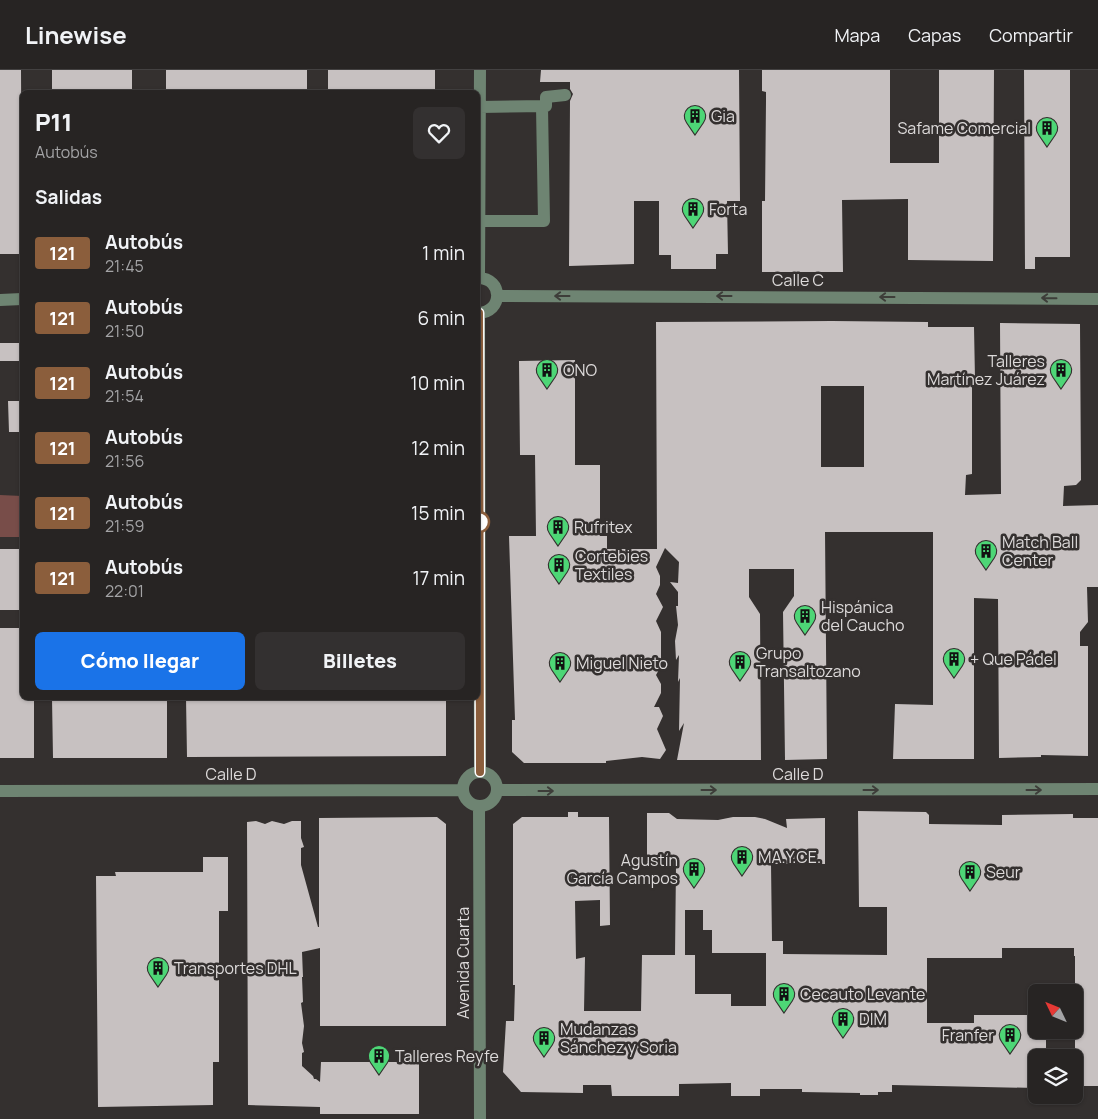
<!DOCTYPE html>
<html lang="es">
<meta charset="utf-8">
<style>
:root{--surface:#272423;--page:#333030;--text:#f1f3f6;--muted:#a4a4a6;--line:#434141;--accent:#1a73e8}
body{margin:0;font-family:Manrope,sans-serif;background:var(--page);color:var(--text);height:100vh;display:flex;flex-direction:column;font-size:19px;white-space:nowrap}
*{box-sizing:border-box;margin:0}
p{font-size:16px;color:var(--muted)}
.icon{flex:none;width:28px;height:28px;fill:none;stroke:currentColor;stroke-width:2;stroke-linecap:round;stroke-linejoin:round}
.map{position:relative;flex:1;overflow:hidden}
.details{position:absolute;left:20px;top:20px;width:460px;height:610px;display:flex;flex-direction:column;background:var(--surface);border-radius:8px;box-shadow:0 1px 4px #0004,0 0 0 1px var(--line)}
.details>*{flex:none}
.badge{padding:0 10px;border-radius:4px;font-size:18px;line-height:32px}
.needle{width:32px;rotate:313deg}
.buttons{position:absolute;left:1028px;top:914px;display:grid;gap:10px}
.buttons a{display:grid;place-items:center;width:55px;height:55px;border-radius:8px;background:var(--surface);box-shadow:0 1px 4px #0004,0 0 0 1px var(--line);font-size:25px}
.map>.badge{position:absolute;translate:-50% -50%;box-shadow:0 0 0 2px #fff}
h2{padding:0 15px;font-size:19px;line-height:45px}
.round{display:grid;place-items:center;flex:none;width:52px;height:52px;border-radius:8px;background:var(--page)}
.summary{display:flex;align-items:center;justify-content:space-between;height:85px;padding:0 15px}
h1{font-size:24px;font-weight:800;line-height:38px}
.cta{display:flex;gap:10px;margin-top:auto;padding:10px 15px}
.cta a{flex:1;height:58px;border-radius:8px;background:var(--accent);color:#fff;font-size:20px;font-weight:800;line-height:58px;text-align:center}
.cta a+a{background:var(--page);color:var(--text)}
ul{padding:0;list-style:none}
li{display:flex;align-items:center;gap:15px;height:65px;padding:0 15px}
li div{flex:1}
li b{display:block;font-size:19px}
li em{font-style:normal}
li .badge{min-width:55px;font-weight:700;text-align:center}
header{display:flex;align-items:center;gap:30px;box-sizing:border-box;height:70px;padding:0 25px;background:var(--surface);border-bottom:1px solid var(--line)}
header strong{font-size:24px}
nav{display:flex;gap:28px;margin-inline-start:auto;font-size:18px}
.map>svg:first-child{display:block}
</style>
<header>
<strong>Linewise</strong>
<nav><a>Mapa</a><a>Capas</a><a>Compartir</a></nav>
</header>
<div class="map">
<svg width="1098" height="1049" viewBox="0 0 1098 1049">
<rect width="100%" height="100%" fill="#34302f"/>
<path fill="#784d49" d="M0 425 22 426V467H0Z"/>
<path fill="#c7c1c1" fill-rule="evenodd" d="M0 0H21L22 184H0Z
M52 0H132V22H52Z
M166 0H307V22H166Z
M328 0H435V22H328Z
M541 0H739L740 131H727L728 184H716V199H671V185H659V131H634V194L569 196 570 31 573 24 570 19V12H540Z
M762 0H890V93H939V0H994L993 191 908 190V129L842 130 843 202H762V131H765L766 31V22L762 21Z
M1024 0H1070V187H1035V199H1025Z
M832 251 928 252V257H974L975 309H972V404L966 405 965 425 1001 424 1000 253 1080 254 1081 410 1076 415 1064 416 1063 436 1098 435V517H1087L1088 552 1080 562V576H1088V686L1041 685V687L999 688 998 529 974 528V689H893L895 634 933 635V462H825L827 689 785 690 783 542 794 526V499H749V527L760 544 761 690H677L684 653 679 661 680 608 678 612 679 585 676 590 675 571 678 555 676 536H678V522L670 512 678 513 679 492 665 478 656 497 660 506V515L656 524 663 537 656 551 661 562V596L656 605 661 614V623L654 637H659L663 646 657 659 666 680 660 689 642 687 606 691V693H524L512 682V650H515L509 466H536L535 385H520L519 291 575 290V395H600V466H607V479H657L656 252ZM821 316H864V397H821Z
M0 273H22V291H0Z
M8 331H22V362H9Z
M0 479H22V540H0Z
M0 558H22V628H34V688H0Z
M52 628H167V688H53Z
M186 628H446V686L187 687Z
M858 741 926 742 929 745V754L1002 755V745L1073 744V748H1098V1016H1075V886H1074V878H1002V888H927V953H974V945H1036V960H1046V988H1036V1018L892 1015V1022H878V1025H860V1023L802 1022V1019H760V1026H731V1013L679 1014V1026H612L611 1015H583V1023L521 1022 503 1002 506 951H514L515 915H513V754L522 747H568V742H578V747H609L610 855 600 856V830L575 831 576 889 585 887 584 941H641L642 885H675L676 796H647V743H669L677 749 718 750 733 747H755L765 749 787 758 786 749 825 748V794H771L772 871H783V884L887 885V837H859ZM685 840H703V860H712V883H766V936H731V924H695V885H685Z
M437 747 446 754V956H320V878L302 882 303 907H302L303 932 301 933 304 956 302 973 304 982 302 983V996L313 1006 314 1009H316L320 1012 321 992H419V1044H320V1037L248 1035 247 752 256 751 265 754 272 751 284 754 292 751H301V768L304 777 301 778V795L318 857H319V748Z
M203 787H228V841H219V992H213V1035L98 1037 96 806H116L115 802H203Z"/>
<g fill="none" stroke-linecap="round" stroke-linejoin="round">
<path stroke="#6e8472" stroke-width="12" d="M480 37 546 36V27L565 25
M480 151H544L542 37
M478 208C504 208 503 243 478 243
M479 208 480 0
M498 226 1098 229
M0 230 22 229
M479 243 480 702
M463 719a17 17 0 1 1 34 0a17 17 0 1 1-34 0Z
M497 720 1098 719
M0 721 463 720
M479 736 480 1049"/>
</g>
<defs><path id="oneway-shaft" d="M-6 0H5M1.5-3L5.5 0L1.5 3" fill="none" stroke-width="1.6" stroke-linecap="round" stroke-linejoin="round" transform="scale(1.25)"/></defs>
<g stroke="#3d3d39">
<use href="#oneway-shaft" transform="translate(562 226) rotate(-180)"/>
<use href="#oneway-shaft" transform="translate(724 226) rotate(-180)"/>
<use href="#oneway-shaft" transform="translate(887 227) rotate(-180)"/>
<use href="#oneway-shaft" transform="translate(1049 228) rotate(-179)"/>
<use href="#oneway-shaft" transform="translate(709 720)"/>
<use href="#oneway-shaft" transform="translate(871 720)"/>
<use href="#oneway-shaft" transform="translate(1034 720)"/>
<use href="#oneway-shaft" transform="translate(546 721)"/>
</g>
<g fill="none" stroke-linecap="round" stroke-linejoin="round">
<g stroke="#fff" stroke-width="11">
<path id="line" d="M479 243 480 702"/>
</g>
<use href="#line" stroke="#8b5e3c" stroke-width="8"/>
</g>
<defs>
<g id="building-pin" transform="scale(1.125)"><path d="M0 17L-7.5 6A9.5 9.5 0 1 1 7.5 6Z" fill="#4dd676" stroke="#34302f"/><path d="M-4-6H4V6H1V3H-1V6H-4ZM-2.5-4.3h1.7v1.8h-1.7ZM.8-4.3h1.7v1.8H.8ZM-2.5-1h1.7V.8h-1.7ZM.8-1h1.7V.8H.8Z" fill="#111"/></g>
</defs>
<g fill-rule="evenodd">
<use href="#building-pin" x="695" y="46"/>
<use href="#building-pin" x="1047" y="58"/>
<use href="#building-pin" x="693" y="139"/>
<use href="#building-pin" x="547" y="300"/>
<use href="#building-pin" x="1061" y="300"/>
<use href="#building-pin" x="558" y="457"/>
<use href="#building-pin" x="986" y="481"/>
<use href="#building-pin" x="559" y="495"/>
<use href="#building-pin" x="805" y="546"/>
<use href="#building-pin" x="954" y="589"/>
<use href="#building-pin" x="740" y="592"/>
<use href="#building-pin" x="560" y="593"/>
<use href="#building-pin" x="742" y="787"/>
<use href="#building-pin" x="694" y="799"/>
<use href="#building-pin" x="970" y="802"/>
<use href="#building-pin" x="158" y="898"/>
<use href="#building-pin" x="784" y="924"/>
<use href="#building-pin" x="843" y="949"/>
<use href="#building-pin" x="1010" y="965"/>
<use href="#building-pin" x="544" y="968"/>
<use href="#building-pin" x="379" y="986"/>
</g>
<circle fill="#fff" stroke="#8b5e3c" stroke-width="2.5" cx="479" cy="452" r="10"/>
<g text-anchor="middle" stroke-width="5" stroke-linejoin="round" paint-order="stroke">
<g font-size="16" fill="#dddada" stroke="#34302f" text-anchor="start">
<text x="711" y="52">Gia</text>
<text x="1031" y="64" text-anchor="end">Safame Comercial</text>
<text x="709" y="145">Forta</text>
<text x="1045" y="297" text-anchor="end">Talleres<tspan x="1045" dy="18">Martínez Juárez</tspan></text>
<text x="563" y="306">ONO</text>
<text x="574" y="463">Rufritex</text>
<text x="1002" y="478">Match Ball<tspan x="1002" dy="18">Center</tspan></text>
<text x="575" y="492">Cortebies<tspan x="575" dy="18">Textiles</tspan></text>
<text x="821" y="543">Hispánica<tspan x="821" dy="18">del Caucho</tspan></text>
<text x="756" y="589">Grupo<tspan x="756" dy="18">Transaltozano</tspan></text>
<text x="970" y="595">+ Que Pádel</text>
<text x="576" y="599">Miguel Nieto</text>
<text x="758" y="793">MA.Y.CE.</text>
<text x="678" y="796" text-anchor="end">Agustín<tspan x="678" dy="18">García Campos</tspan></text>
<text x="986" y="808">Seur</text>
<text x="174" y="904">Transportes DHL</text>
<text x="800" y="930">Cecauto Levante</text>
<text x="859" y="955">DIM</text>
<text x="560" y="965">Mudanzas<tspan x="560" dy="18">Sánchez y Soria</tspan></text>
<text x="994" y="971" text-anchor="end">Franfer</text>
<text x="395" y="992">Talleres Reyfe</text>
</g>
<g font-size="16" fill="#dddada" stroke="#34302f">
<text x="798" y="216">Calle C</text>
<text x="231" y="710">Calle D</text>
<text x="798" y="710">Calle D</text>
<text transform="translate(463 893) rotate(-90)" y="6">Avenida Cuarta</text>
</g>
</g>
</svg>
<div class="buttons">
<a><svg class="needle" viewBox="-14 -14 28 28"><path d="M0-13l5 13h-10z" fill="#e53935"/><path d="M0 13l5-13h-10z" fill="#a4a4a6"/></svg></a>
<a><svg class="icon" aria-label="layers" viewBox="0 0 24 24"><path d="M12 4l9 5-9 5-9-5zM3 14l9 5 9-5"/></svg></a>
</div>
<section class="details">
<div class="summary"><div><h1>P11</h1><p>Autobús</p></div><a class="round"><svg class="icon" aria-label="heart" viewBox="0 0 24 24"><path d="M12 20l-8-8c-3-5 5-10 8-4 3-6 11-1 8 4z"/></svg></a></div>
<h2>Salidas</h2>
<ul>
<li><span class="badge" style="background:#8b5e3c;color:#fff">121</span><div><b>Autobús</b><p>21:45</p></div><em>1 min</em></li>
<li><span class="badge" style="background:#8b5e3c;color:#fff">121</span><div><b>Autobús</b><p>21:50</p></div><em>6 min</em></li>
<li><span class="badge" style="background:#8b5e3c;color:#fff">121</span><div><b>Autobús</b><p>21:54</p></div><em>10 min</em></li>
<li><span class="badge" style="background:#8b5e3c;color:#fff">121</span><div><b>Autobús</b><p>21:56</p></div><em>12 min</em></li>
<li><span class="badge" style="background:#8b5e3c;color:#fff">121</span><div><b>Autobús</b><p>21:59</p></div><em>15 min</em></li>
<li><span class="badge" style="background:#8b5e3c;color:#fff">121</span><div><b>Autobús</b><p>22:01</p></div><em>17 min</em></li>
</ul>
<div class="cta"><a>Cómo llegar</a><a>Billetes</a></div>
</section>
</div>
